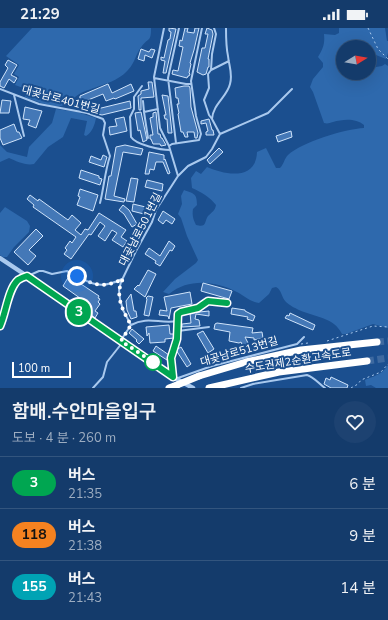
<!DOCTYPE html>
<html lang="ko">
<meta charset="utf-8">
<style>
:root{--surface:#143b6b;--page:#1d4271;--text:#f1f3f6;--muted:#9dadc1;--line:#33557e}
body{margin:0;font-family:"Nunito Sans","Noto Sans KR",sans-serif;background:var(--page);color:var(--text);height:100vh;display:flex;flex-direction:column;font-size:15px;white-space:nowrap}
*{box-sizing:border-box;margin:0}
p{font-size:13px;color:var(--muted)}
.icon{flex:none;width:22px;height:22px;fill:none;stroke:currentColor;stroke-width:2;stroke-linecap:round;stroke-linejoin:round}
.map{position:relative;height:360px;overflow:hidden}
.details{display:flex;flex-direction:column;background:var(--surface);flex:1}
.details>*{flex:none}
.badge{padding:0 8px;border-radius:13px;font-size:14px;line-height:26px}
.needle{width:26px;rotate:79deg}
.buttons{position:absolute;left:336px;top:12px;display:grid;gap:8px}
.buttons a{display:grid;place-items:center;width:40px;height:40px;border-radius:50%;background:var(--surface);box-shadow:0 4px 16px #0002,0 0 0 1px var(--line);font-size:20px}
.scale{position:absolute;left:12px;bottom:10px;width:59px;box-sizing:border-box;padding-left:4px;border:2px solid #fff;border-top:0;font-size:11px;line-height:14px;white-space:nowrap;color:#fff;-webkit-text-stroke:3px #1b4f8f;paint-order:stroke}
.you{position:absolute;width:20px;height:20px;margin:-10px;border:3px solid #fff;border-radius:50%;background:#1a73e8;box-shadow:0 0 0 6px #1a73e833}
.map>.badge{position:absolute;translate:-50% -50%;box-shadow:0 0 0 2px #fff}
.round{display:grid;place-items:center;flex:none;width:42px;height:42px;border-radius:21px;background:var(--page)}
.overview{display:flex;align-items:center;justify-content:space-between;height:68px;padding:0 12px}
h1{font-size:19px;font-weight:600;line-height:30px}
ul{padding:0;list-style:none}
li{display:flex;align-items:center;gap:12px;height:52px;padding:0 12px;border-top:1px solid var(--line)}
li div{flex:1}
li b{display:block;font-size:15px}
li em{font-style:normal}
li .badge{min-width:44px;font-weight:700;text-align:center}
.status{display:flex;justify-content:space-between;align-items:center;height:28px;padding:0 20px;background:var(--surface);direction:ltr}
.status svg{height:11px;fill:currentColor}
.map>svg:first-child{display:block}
</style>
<div class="status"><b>21:29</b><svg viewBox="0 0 49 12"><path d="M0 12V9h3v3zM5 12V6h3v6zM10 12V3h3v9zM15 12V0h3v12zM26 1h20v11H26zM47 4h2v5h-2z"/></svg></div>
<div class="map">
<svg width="388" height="360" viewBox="0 0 388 360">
<rect width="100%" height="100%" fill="#1b4f8f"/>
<path fill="#2e69ad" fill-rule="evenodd" d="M32 0H151C151 14 149 9 142 18 136 25 135 35 128 42 117 55 96 58 81 65 74 68 69 77 61 78 53 80 32 72 25 69L26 64V61L15 57 19 49 14 46 19 37 6 28Z
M339 0H385L387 13H388V25L386 31 376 27 371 28 370 40 382 38 385 36 388 38V300L373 296 346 306H342C334 289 314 289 299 282 295 280 289 277 286 274 281 269 282 262 276 259L272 260 269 266 259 275C251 274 244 268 237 264 215 253 189 250 169 266L163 264 175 251 196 235 198 232 187 208 181 190 178 186 182 176 181 168 184 162C194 166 197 165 197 177L193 181C192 187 193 191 196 197 207 200 204 194 208 188 212 184 215 183 216 177 210 169 201 164 192 160L191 150 196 143 201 146 207 139C225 147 256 153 257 124L266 120 276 140H280C284 136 284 131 288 127 302 114 345 101 364 100V97C356 90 343 91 333 94 329 95 328 96 324 95L313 64 310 59 313 51 323 39V35L318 29C323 21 325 16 324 6L335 7 339 5ZM343 19H369V45H343Z
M56 81 77 84 96 90C95 96 92 105 86 108L84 107 87 93 71 90 63 109 48 119 34 136C26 138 16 133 9 130L0 134V117L7 124 27 129 29 119 52 95Z
M5 179 27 193 30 198 29 204 14 219 7 229H3L0 227V185Z
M388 337V360H376L371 357 366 358 365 352 367 351C376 348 383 345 388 337Z"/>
<path fill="#4478b7" stroke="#cfe3fa" d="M169 0 176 1 166 45H163L165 33 161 32V29L164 30 168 12 170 11 171 4 169 3Z
M185 0H188L187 4 194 5 195 0H199L194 22 190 35 191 36 189 45 190 46 189 48H188L187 50 172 46 173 42 178 43 183 19 179 18 180 12 182 13Z
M207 0 212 2 213 6 208 31H209V39H208L206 46 203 47 197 44 202 20H205L208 6H205Z
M141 21 149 24 151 21 155 22 152 30 145 27 144 33 138 31Z
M8 32 17 37 11 47 17 50 14 55 9 51 4 60 0 58V54L8 40 5 37Z
M148 54H152L154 69 141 70V82H139L138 68 141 66V63L149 61Z
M108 56 112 65 131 56 134 63 115 71 114 70 106 73 103 66 73 78 71 74 80 70V68Z
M184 58H189L190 60 191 79 198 105 197 110H195L194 104H187L188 109H185L183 104H181L178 86 179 85 177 76H179L178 70H176L175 60Z
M162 67 168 68 172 105H168L167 91H165L164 87H166Z
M2 72 11 73 9 85H0Z
M130 73 131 80 102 87 93 85V82Z
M25 79 42 83 36 100 28 97 30 92 23 91Z
M141 84 147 112 143 114 140 102 138 103 135 85Z
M156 84 158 106H160L161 110H162L166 117 161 118 160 116H153L151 111H150V107H153L150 90 153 89V85Z
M124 89 127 103 110 107 109 99 117 98 115 91Z
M209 91 212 102H213L214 107H206V104L208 103 206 95 201 96V93Z
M14 96 17 104H19L22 110 3 117 0 110V102Z
M291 103 292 109 278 114 276 108Z
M125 117 143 121 141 127 123 124 114 168 125 171 124 174 105 171 109 148H111L116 119Z
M219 120 223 124 210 136 207 132Z
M149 124 164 127V132L165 131 170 145 168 146 163 134H156L154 142 150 141 149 146H145Z
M103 127 107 129 104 139 89 134 91 128 101 132Z
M81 142 99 148V150L102 151 100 157 79 150Z
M131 150 138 151 134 174 126 173Z
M147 152 163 156 162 163 145 159Z
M80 161 98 167 93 183 77 177 80 169 78 168Z
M30 167 38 173 39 171 68 192 72 187 81 195 75 202 81 207 85 201 88 202 99 185 126 202 121 209 127 213 123 219 112 212 117 205 112 202 105 213 98 208 105 198 100 194 91 207 89 206 71 231 64 226 67 222 65 220 70 213 72 215 76 209 33 179 34 177 27 171Z
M133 176 150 180 148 187 132 183Z
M123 177 129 182 137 196 132 199 124 186 119 182Z
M163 183 175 191 172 196 166 192 163 196 158 192Z
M36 201 43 208 29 222 36 228 28 237 14 224Z
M169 213 175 218 172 223 170 222 160 238 155 235 156 233 145 226 149 220 160 228Z
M148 242 156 246 145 269 134 261 138 257 139 258Z
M69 248 99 268 98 270 100 271 98 274 100 276 95 283 98 285 95 290 87 284 91 278 63 258Z
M203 255 232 263 229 271 201 263Z
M190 264 192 276 171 280 169 291 168 288 159 287 160 282 167 283 164 269Z
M131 266 134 283H136L137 289 131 291 127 282 126 273Z
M148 268 153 269 149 288 144 287 147 271 146 270Z
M232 280 245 282V283L255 288 253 293 247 291 248 289 231 286Z
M209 283V288L196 286 195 291 199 292 200 298 182 299V296L191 295 190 285Z
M290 285 315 297 313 302 285 290 287 287 289 288Z
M217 295 253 300 252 305 262 304 263 310 254 312V310L245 309 251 321 245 323 241 314 239 315 229 313 230 304 214 301 215 296Z
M169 297 170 306H174V310L165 311V314L150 315 149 305 147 308 146 299Z
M132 301 144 311 139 316 136 313 137 312 129 305Z
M203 303 214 321 208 325 197 306Z
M156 318 169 327 167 332 153 323Z
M181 319 191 336 187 339 176 322Z
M331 349 348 357 347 360H331L324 356 326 350 330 352Z"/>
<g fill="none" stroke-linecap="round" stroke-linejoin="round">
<path stroke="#3d69a0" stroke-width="7" stroke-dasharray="7 3.5" stroke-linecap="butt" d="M377 314 388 313
M367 333 388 330"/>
<path stroke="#a9c9ee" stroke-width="1" stroke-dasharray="2 3" stroke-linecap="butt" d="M368 0 378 21 388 31
M327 313 373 298 388 299
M301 316 308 315
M351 360 358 356 361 352 381 344 388 336"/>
<path stroke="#a9c9ee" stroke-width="2" d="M164 0 154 49 160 100 169 118 178 148
M211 42 229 33
M154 50 186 56H191
M142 58 134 69V81L130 89 131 109C136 117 161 122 170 122
M0 61 39 76 87 85 103 91 105 95 103 107 110 128C105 143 104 159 100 175
M14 67 24 108
M143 73 144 84
M212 91 209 87 204 72 209 60 208 46 211 42 212 26 216 6 214 0
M220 106 268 85 292 61
M148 110 144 84 158 81
M176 115 168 50 179 0
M169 118 172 116 199 112 201 106 196 88 191 53 202 0
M131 297C148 288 159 296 178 293
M0 298 4 290 14 258 19 252 39 243H43L52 246 67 243C88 254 98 263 122 251
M178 303 209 299
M121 312 131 297 123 282 120 271 119 262 121 254 136 223 152 194 156 182 178 148 188 138 206 129 212 121 220 106 212 91C213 76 227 69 230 56 233 46 229 38 228 28 226 19 226 9 226 0
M173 347 171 330 177 311 178 286 181 284 198 280 208 273 227 275
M178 350 212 338 297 316 304 309
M93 360 103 349 107 334 122 315
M241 360 253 356 307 347C314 349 319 356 325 360"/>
<path stroke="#a9c9ee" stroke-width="4.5" d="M0 230 27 248 173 349 193 360"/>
<path stroke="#fff" stroke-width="7" d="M199 348 246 334 301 322 377 314
M169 360 177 357
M209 360 279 344 367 333"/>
<path stroke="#fff" stroke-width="7" d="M177 357 199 348"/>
</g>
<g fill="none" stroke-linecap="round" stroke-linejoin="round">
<g stroke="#fff" stroke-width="9">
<path id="line" d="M0 298C6 285 8 261 18 252 21 250 24 249 27 248L173 349 171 330 177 311 178 286 181 284 198 280 208 273 227 275"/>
</g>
<use href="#line" stroke="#00a651" stroke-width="6"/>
<path stroke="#fff" stroke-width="4" stroke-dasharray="0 7.2" d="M77 248C96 258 103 260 123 251 114 267 123 283 131 297L121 313 153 334"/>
</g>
<circle fill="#fff" stroke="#00a651" stroke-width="2" cx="153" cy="334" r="8"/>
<g text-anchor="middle" stroke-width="4" stroke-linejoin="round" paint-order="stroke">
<g font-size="11" fill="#fff" stroke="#1b4f8f">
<text transform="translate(61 71) rotate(15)" y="4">대곶남로401번길</text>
<text transform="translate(140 201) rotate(-63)" y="4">대곶남로501번길</text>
<text transform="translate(239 323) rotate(-16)" y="4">대곶남로513번길</text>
<text transform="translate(298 332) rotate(-9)" y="4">수도권제2순환고속도로</text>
</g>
</g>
</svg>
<div class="buttons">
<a><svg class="needle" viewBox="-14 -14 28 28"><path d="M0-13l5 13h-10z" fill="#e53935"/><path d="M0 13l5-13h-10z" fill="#9dadc1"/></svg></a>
</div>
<div class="scale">100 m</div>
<div class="you" style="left:77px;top:248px"></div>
<b class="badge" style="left:79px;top:284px;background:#00a651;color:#fff">3</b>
</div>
<section class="details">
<div class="overview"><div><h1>함배.수안마을입구</h1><p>도보 · 4 분 · 260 m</p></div><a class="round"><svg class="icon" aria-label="heart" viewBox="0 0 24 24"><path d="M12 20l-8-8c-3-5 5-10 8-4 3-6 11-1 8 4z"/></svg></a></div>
<ul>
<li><span class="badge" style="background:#00a651;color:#fff">3</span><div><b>버스</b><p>21:35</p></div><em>6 분</em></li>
<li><span class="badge" style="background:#f58220;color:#111">118</span><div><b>버스</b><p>21:38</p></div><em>9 분</em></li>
<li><span class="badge" style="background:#00a3b4;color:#fff">155</span><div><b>버스</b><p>21:43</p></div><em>14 분</em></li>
</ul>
</section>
